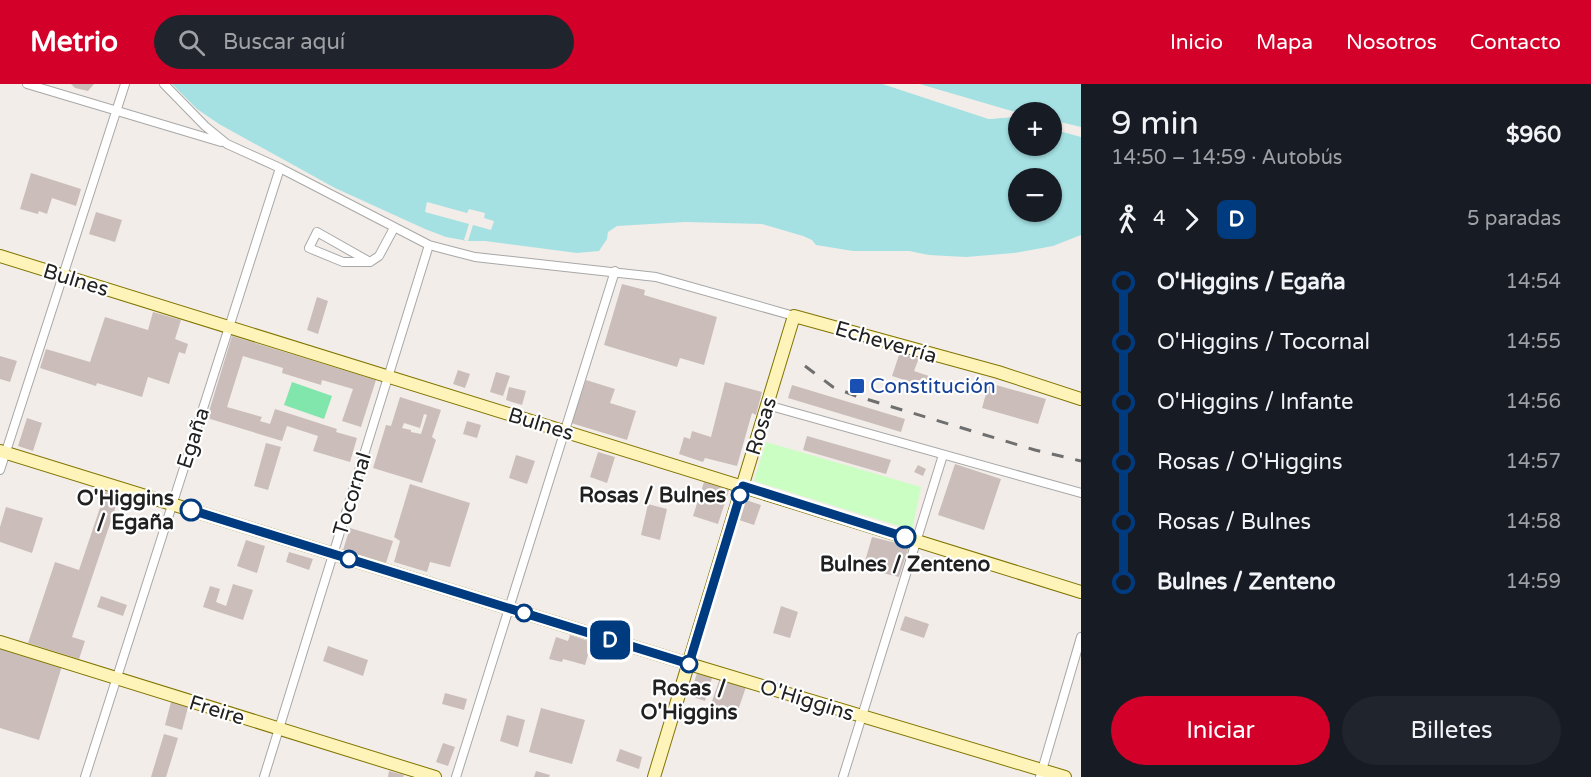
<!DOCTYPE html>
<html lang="es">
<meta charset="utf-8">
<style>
:root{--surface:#171b24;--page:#20242c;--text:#f1f3f6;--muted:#9ea1a6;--accent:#d3002a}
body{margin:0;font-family:"Varela Round",sans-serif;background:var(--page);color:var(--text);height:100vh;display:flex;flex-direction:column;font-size:22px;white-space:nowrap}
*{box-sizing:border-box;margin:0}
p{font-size:20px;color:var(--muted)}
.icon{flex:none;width:33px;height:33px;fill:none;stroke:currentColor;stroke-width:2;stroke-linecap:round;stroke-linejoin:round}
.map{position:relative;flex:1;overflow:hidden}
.panel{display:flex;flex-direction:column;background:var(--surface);width:510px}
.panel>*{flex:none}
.badge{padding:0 12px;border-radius:9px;font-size:21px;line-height:39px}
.buttons{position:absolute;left:1008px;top:18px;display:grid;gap:12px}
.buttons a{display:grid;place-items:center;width:54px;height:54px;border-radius:50%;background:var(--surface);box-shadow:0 2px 4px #0004;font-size:30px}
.map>.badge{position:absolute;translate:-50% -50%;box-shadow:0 0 0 3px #fff}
.legs{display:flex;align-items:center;gap:9px;height:66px;padding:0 30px;font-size:20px}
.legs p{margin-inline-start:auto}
.head{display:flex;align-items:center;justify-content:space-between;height:102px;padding:0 30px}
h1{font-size:33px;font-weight:600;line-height:45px}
.action{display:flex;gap:12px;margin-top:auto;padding:12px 30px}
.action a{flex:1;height:69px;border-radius:36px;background:var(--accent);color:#fff;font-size:24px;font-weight:600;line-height:69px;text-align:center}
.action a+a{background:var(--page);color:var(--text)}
ul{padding:0 30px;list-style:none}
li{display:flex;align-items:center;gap:21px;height:60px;font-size:22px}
li i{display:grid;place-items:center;width:9px;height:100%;margin:0 8px;background:currentColor}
li i::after{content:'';width:15px;height:15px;margin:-8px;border:4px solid;border-radius:50%;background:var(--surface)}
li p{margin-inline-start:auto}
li:first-child i{background:linear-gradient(#0000 50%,currentColor 0)}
li:last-child i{background:linear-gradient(currentColor 50%,#0000 0)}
header{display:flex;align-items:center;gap:36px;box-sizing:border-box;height:84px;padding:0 30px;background:var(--accent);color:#fff}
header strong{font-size:28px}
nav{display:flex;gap:33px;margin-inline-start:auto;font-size:21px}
.search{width:420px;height:54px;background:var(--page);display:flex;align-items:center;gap:15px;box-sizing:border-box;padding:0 21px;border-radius:33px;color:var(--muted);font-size:22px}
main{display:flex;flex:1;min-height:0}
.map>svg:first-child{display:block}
</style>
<header>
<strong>Metrio</strong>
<div class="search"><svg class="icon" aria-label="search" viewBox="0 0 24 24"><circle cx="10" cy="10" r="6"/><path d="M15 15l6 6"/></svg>Buscar aquí</div>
<nav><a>Inicio</a><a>Mapa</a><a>Nosotros</a><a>Contacto</a></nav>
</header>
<main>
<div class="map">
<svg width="1081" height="693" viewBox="0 0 1081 693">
<rect width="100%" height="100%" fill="#f2ede8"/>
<path fill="#cafec3" d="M766 358 921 403 912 446 754 397Z"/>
<path fill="#81e6ab" d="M292 298 332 312 324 335 284 321Z"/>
<path fill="#a5e1e3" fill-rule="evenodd" d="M172 0H883L989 35 1012 33 1018 35V62H1052V45L1081 53V151L1053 162 1014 169 966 173 929 171 909 167H853L816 161 812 156 803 152 762 140 685 138 617 142 608 148 607 155 599 167 577 169 485 157H468L446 153 425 145 335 104 219 40 197 25ZM1018 94H1052V128H1018Z
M919 0H1081V43L1052 36V28L1018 29Z"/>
<path fill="#f2ede8" d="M883 0H891L990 32 1011 30 956 15 918 3 916 0H919L1018 29V35L1012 33 989 35Z
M427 118 467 129 469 125 485 129 484 134 494 137 491 146 473 141 468 157 464 156 469 140 425 128Z"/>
<path fill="#cbbeba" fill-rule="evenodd" d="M71 0H94L88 7 75 4Z
M31 89 81 105 76 122 52 114 47 130 39 127 38 130 20 125Z
M96 128 122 136 115 158 89 150Z
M622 200 645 206 644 211 717 233 704 281 680 274 677 283 604 261Z
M317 213 328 217 318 250 307 246Z
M153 228 181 236 175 255 188 260 185 270 179 268 169 300 148 293 142 313 97 299 96 302 40 284 46 265 90 278 105 233 148 246Z
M232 252 376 296 361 343 342 337 353 305 322 296 321 301 282 289 283 284 243 272 227 323 262 333 260 337 270 340 275 325 337 345 336 348 357 354 350 378 313 367 318 352 287 342 282 357 207 334Z
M900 268 919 274 914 287 929 292 926 303 892 292Z
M0 272 17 277 10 298 0 295Z
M458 286 470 290 465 304 453 300Z
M496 288 510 292 503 312 490 308Z
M586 296 615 305 610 319 636 327 627 356 571 339Z
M725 298 762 308 756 331 752 329 737 382 705 374 703 378 679 370 684 353 690 355 692 347 711 353Z
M989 299 1046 315 1038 340 982 324Z
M792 301 905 335 901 348 788 314Z
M509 303 526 307 522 321 506 316Z
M400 313 441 326 432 353 436 356 422 399 373 384 386 341 391 342ZM424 330 427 331 421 350 411 348V346L402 344 404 339 420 344Z
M27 334 42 339 33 367 18 362Z
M467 337 481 341 477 354 463 350Z
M807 352 891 376 886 390 803 366Z
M266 359 281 363 268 406 254 402Z
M598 368 615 373 607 399 590 393Z
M516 371 535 377 527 400 509 394Z
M955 380 1001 395 984 446 938 431Z
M918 381 926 385 923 392 914 388Z
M704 398 729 406 718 440 693 432Z
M410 400 470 419 450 483 430 478 427 488 394 478 400 457 394 453Z
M106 406 120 410 72 553 85 557 79 575 28 559 55 478 79 486Z
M746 416 761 421 754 441 739 436Z
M648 420 667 425 660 456 641 451Z
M6 423 43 434 32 469 0 458V443Z
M350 444 393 457 386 479 343 466Z
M872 453 909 462 899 493 863 484Z
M246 456 265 462 257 489 237 482Z
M289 468 313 475 309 486 286 478Z
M233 500 253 506 243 536 203 523 210 502 220 505 216 518 226 522Z
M101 512 127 521 123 532 97 523Z
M781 522 798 528 790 554 773 549Z
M905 532 929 540 924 554 900 546Z
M570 551 592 558 585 581 563 575 562 578 549 575 556 553 568 557Z
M328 562 368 576 363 592 323 577Z
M0 565 62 582 39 656 0 644Z
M697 589 712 594 705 617 690 612Z
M720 594 746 603 736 632 710 623Z
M445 609 467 615 464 626 442 620Z
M171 618 188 623 182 646 165 641Z
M541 624 585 636 572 680 529 668Z
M507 631 525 636 518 663 500 657Z
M164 650 178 654 166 693H151Z
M443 659 455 663 448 682 436 678Z
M620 665 642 673 639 685 616 677Z
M389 687 404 691 403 693H388Z
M536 687 550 691 549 693H534Z"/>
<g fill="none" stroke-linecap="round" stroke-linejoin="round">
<g stroke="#a8a8a8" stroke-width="10">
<path id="street" d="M27 0 221 58
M164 0 205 42 227 60 280 84 429 161 475 173 656 193 794 232
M370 178H343L309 164 317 148 370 178 379 172 394 144
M767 321 1081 409
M0 386 125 0
M85 693 280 84
M264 693 429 161
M456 693 615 187
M843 693 943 371
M1040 693 1081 553"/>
</g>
<g stroke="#817500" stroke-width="14">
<path id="secondary" d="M0 172 1081 508
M0 367 689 580 1065 693
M0 558 435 693
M654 693 794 232 998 288 1081 315"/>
</g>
<use href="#street" stroke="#fff" stroke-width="8"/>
<use href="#secondary" stroke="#fef4ba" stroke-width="12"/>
<path stroke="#6f6f6f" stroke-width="3" stroke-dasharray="12 12" stroke-linecap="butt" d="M805 282 833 303 856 312 1035 366 1081 377"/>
</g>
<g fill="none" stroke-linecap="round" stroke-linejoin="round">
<g stroke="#fff" stroke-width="14">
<path id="line-1" d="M191 426 689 580 743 402 905 453"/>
</g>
<use href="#line-1" stroke="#003b80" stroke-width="9"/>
</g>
<rect fill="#1a4fb4" stroke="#fff" stroke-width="2" x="849" y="294" width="16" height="16" rx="3"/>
<g fill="#fff" stroke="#003b80" stroke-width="3">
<circle cx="740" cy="411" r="8"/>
<circle cx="191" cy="426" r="10"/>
<circle cx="905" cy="453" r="10"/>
<circle cx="349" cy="475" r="8"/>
<circle cx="524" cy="529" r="8"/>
<circle cx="689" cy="580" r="8"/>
</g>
<g text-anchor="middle" stroke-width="4.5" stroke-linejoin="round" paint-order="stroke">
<g font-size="21" fill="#212121" stroke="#fff">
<text transform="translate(76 196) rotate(17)" y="7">Bulnes</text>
<text transform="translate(886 258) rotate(16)" y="7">Echeverría</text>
<text transform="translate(541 340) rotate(17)" y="7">Bulnes</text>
<text transform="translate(761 342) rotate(-73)" y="7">Rosas</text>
<text transform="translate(193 354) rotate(-72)" y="7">Egaña</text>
<text transform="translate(352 410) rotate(-73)" y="7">Tocornal</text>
<text transform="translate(807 616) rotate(17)" y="7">O'Higgins</text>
<text transform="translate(217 626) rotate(17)" y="7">Freire</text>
</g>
<g font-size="21" fill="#164399" stroke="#fff" text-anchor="start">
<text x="870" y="309">Constitución</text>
</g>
<g font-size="21" font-weight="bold" fill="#212121" stroke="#fff" text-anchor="end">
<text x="726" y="418">Rosas / Bulnes</text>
<text x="174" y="421">O'Higgins<tspan x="174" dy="24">/ Egaña</tspan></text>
<text x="905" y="487" text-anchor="middle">Bulnes / Zenteno</text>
<text x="689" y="611" text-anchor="middle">Rosas /<tspan x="689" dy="24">O'Higgins</tspan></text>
</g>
</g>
</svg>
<div class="buttons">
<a>+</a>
<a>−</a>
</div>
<b class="badge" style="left:610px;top:556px;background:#003b80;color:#fff">D</b>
</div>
<section class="panel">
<div class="head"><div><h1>9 min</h1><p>14:50 – 14:59 · Autobús</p></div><b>$960</b></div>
<div class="legs"><svg class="icon" aria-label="walk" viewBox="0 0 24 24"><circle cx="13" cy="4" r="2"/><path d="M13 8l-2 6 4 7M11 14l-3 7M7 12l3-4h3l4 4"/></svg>4<svg class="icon" aria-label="forward" viewBox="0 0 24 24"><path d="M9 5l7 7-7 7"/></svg><b class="badge" style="background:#003b80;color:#fff">D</b><p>5 paradas</p></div>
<ul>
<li><i style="color:#003b80"></i><b>O'Higgins / Egaña</b><p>14:54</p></li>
<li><i style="color:#003b80"></i><span>O'Higgins / Tocornal</span><p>14:55</p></li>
<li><i style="color:#003b80"></i><span>O'Higgins / Infante</span><p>14:56</p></li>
<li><i style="color:#003b80"></i><span>Rosas / O'Higgins</span><p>14:57</p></li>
<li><i style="color:#003b80"></i><span>Rosas / Bulnes</span><p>14:58</p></li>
<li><i style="color:#003b80"></i><b>Bulnes / Zenteno</b><p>14:59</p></li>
</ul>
<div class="action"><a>Iniciar</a><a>Billetes</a></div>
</section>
</main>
